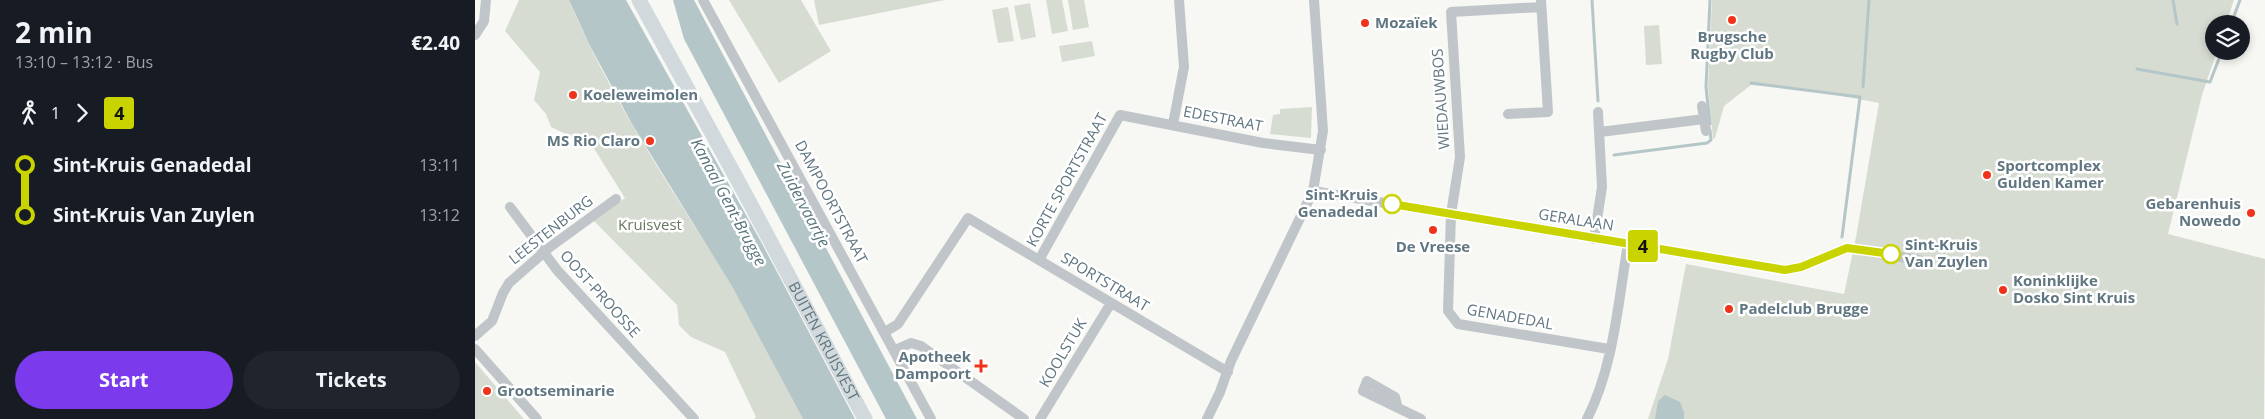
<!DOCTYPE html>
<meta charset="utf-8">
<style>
:root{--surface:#171b24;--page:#20242c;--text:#f1f3f6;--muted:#9ea1a6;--accent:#7c3aed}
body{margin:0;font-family:"Open Sans",sans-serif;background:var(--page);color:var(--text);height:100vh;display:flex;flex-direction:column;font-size:19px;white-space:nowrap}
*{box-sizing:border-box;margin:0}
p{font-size:16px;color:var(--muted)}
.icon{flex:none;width:28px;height:28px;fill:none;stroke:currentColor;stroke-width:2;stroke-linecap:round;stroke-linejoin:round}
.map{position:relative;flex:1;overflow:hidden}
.sheet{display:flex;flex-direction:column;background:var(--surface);width:475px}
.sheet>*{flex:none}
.badge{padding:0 10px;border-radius:4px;font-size:18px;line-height:32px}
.controls{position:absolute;left:1730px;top:15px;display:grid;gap:10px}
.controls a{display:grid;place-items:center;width:45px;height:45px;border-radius:50%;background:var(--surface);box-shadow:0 2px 8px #0003;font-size:25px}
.map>.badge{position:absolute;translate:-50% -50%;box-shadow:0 0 0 2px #fff}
.legs{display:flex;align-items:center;gap:8px;height:55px;padding:0 15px;font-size:16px}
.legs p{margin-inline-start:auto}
.head{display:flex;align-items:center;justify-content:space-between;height:85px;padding:0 15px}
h1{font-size:28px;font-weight:700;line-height:38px}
.primary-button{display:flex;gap:10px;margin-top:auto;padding:10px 15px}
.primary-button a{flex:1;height:58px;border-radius:30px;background:var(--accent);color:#fff;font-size:20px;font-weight:700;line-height:58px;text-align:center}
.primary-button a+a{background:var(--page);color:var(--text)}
ul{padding:0 15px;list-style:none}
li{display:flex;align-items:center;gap:18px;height:50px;font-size:19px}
li i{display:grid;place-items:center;width:8px;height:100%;margin:0 6px;background:currentColor}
li i::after{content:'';width:12px;height:12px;margin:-6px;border:4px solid;border-radius:50%;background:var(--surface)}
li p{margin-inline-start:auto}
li:first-child i{background:linear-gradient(#0000 50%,currentColor 0)}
li:last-child i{background:linear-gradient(currentColor 50%,#0000 0)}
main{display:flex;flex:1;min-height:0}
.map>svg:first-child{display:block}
</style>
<main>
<section class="sheet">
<div class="head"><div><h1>2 min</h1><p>13:10 – 13:12 · Bus</p></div><b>€2.40</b></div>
<div class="legs"><svg class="icon" aria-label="walk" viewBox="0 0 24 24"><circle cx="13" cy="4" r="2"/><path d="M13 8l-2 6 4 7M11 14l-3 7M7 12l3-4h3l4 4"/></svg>1<svg class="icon" aria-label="forward" viewBox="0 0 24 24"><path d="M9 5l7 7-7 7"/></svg><b class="badge" style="background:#c8d300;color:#111">4</b></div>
<ul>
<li><i style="color:#c8d300"></i><b>Sint-Kruis Genadedal</b><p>13:11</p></li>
<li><i style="color:#c8d300"></i><b>Sint-Kruis Van Zuylen</b><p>13:12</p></li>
</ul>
<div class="primary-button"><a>Start</a><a>Tickets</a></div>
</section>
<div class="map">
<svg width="1790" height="419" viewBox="0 0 1790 419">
<rect width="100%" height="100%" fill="#f7f7f3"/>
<path fill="#d7dcd2" d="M44 0H94C136 101 200 193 257 286 283 328 304 375 328 419H279L281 417 250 352 216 337 204 325 202 305 118 220 150 198 118 147 76 127 71 114 59 100 65 72 30 31Z
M254 0H326L356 51 304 83Z
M339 0H470L344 25Z
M571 0H587L593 31 577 34Z
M593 0H609L614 27 598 30Z
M1237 0H1759L1751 24H1739V51H1742L1727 95 1693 234 1790 259 1789 419H1173L1193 359 1211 264 1369 294 1381 237 1404 103 1330 89 1276 85 1249 106 1240 138 1238 139 1233 87Z
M555 3 561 37 546 40 539 6Z
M533 7 539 41 523 43 517 10Z
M1184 25 1187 64 1171 65 1169 26Z
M617 41 620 56 587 62 584 46Z
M837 107 836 138 795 134 798 115 805 114V109Z
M0 362 49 419H0Z"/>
<path fill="#b5c6c8" d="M94 0H151L285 240 380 419H328L258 288 157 124 114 44Z
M198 0H219L442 419H411L209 39Z
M1190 395 1205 402 1209 412V419H1180L1183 401Z"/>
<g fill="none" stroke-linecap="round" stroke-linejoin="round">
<path stroke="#b5c6c8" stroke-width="3" d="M1117 0 1123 101
M1698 0 1702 24
M1756 24 1765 0
M1662 69 1735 82 1747 51
M1276 83 1385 97 1367 237
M1388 87 1394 0
M1235 124 1231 87 1235 0
M1139 155 1232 143 1236 140 1235 130"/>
<path stroke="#bfc5c8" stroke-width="10" d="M228 0 456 419
M1066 7 976 12 985 157 976 214 973 311 983 324 1134 349
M0 35 9 21 11 0
M1227 106 1231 131
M1033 114 1073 112 1066 0
M698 124 709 67 704 0
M1125 132 1229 119
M838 191 1310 270 1326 267 1372 248 1444 260
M35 207 82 270 219 419
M1119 239 1127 187 1123 112
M564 260 645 115 788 143 846 150
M410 332 423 324 493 218 753 372
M0 336 17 321 28 293 34 283 75 247 141 199
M0 349 62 419
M420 350 436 343 446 346 549 419
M922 405 920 397 892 381 888 391 946 419
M565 419 636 303
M732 419 745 392 756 361 838 191 848 131 839 0
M1112 419C1139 366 1143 302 1153 244"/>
<path stroke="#d2d9dc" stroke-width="15" id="s1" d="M164 0 268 190 390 419"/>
</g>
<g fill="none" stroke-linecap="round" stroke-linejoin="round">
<g stroke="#fff" stroke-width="11">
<path id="line-1" d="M917 204 1310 270 1326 267 1372 248 1416 254"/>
</g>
<use href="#line-1" stroke="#c8d300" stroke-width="8"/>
</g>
<g fill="#ef341b" stroke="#fff" stroke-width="2">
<circle cx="1257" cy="20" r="5"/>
<circle cx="890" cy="23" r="5"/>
<circle cx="98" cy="95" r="5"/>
<circle cx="175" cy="141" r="5"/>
<circle cx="1512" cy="175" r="5"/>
<circle cx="1776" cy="213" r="5"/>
<circle cx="958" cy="230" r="5"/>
<circle cx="1528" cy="290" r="5"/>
<circle cx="1254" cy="309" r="5"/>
<path d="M503.5 358.5h5v5h5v5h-5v5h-5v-5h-5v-5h5z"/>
<circle cx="12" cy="391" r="5"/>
</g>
<g fill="#fff" stroke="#c8d300" stroke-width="2.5">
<circle cx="917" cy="204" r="9"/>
<circle cx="1416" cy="254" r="9"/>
</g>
<g text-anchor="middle" stroke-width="5" stroke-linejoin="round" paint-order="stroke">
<g font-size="15" font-weight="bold" fill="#607681" stroke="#fff" text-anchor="start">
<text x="900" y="28">Mozaïek</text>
<text x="1257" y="42" text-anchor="middle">Brugsche<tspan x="1257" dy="17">Rugby Club</tspan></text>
<text x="108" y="100">Koeleweimolen</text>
<text x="165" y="146" text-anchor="end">MS Rio Claro</text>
<text x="1522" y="171">Sportcomplex<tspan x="1522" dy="17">Gulden Kamer</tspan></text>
<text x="1766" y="209" text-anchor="end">Gebarenhuis<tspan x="1766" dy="17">Nowedo</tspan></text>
<text x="958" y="252" text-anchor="middle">De Vreese</text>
<text x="1538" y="286">Koninklijke<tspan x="1538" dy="17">Dosko Sint Kruis</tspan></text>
<text x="1264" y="314">Padelclub Brugge</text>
<text x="496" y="362" text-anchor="end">Apotheek<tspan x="496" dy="17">Dampoort</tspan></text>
<text x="22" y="396">Grootseminarie</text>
</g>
<g font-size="15" fill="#607681" stroke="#fff">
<text transform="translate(966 99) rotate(-94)" y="5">WIEDAUWBOS</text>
<text transform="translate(748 119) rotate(11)" y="5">EDESTRAAT</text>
<text transform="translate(592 180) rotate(-61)" y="5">KORTE SPORTSTRAAT</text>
<text transform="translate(356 202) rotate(62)" y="5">DAMPOORTSTRAAT</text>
<text transform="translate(1101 220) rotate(9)" y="5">GERALAAN</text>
<text transform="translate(76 230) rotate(-38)" y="5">LEESTENBURG</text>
<text transform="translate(630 282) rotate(31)" y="5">SPORTSTRAAT</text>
<text transform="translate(125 294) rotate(48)" y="5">OOST-PROOSSE</text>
<text transform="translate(1035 317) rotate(10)" y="5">GENADEDAL</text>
<text dy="5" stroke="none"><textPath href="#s1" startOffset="388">BUITEN KRUISVEST</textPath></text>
<text transform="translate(588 353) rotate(-59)" y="5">KOOLSTUK</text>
</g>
<g font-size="15" font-weight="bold" fill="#607681" stroke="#fff" text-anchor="end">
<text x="903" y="200">Sint-Kruis<tspan x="903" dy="17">Genadedal</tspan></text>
<text x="1430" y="250" text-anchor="start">Sint-Kruis<tspan x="1430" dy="17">Van Zuylen</tspan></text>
</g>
<g font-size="15" fill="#66785f" stroke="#fff">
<text x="175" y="230">Kruisvest</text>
</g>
<g font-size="16" font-style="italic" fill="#5a767c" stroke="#fff">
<text transform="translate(254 202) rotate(62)" y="6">Kanaal Gent-Brugge</text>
<text transform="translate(329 204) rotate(62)" y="6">Zuidervaartje</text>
</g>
</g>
</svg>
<div class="controls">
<a><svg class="icon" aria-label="layers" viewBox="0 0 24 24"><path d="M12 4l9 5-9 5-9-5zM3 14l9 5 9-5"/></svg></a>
</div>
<b class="badge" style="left:1168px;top:246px;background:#c8d300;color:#111">4</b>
</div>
</main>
